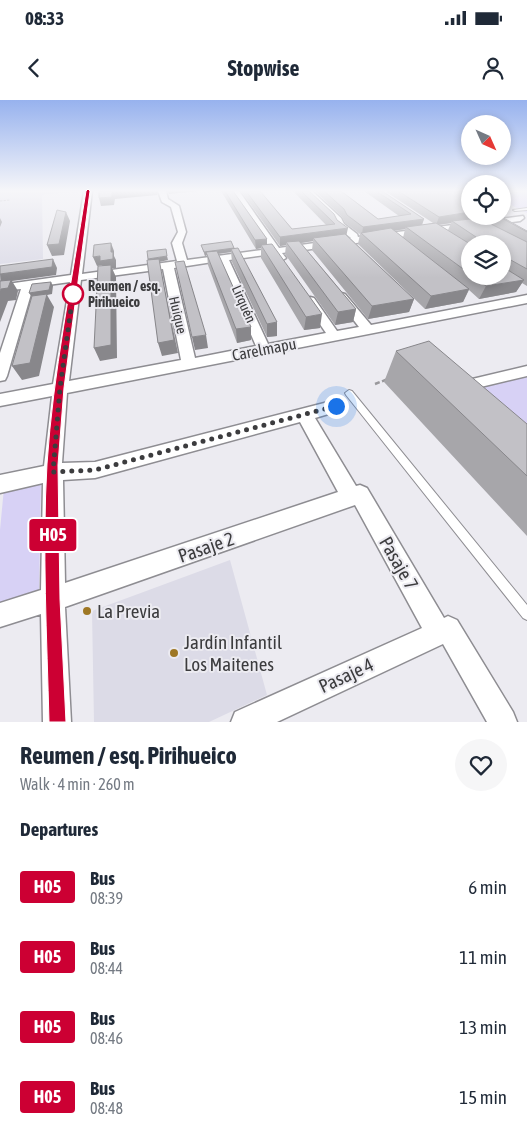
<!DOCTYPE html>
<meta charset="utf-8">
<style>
:root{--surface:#fff;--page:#f6f6f7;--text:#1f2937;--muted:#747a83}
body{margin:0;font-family:"Asap Condensed",sans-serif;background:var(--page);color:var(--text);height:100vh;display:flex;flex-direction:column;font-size:19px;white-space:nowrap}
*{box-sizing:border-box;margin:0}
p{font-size:16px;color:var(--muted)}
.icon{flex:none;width:28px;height:28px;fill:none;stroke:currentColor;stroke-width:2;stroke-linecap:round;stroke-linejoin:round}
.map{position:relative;height:622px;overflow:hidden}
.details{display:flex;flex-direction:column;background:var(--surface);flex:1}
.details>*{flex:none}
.badge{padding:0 10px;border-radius:4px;font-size:18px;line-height:32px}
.needle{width:32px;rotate:135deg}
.fabs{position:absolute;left:461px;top:15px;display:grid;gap:10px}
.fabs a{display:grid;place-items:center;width:50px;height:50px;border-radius:50%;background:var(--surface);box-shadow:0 2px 8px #0003;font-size:25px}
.you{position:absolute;width:25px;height:25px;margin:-12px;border:4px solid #fff;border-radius:50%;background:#1a73e8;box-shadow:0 0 0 8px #1a73e833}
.map>.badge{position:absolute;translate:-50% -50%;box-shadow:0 0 0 2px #fff}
h2{padding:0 20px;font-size:19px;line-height:45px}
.round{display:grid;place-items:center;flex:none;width:52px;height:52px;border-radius:26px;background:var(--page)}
.headline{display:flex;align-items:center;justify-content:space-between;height:85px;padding:0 20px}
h1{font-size:24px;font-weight:700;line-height:38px}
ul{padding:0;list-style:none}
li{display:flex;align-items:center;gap:15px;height:70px;padding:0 20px}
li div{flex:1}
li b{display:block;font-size:19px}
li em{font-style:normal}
li .badge{min-width:55px;font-weight:700;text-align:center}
.status{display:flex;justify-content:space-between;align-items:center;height:35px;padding:0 25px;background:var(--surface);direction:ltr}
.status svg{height:14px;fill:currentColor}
header{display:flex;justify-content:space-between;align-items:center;height:65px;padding:0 20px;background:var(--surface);font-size:22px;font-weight:700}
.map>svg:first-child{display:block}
</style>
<div class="status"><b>08:33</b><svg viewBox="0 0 49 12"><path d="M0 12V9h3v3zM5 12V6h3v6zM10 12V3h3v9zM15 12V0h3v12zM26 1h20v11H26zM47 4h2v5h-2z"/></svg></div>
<header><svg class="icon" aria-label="back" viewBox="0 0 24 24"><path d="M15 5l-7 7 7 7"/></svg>Stopwise<svg class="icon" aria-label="person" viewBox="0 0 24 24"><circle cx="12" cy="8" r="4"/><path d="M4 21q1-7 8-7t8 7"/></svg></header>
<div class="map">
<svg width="527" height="622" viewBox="0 0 527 622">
<rect width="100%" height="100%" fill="#ecebf1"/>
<path fill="#dcdbe7" d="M0 91H79L42 95 43 159 0 164Z
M230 460 267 595 209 622H94L92 511Z"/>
<path fill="#d7d1f5" d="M502 91H527V113L503 101Z
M527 274V348L463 290Z
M41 380 39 494 0 507V430L4 388Z"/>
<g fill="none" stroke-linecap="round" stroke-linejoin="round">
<g stroke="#8e8d92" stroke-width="2">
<path id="lane" d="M527 108V110L515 111 513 110Z
M349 290 352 291 527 505V520L523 518 346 295 345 293Z"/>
</g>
<g stroke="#8e8d92" stroke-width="3">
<path id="street" d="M84 91H92L82 174 177 161 172 143 178 132 171 107 162 102 158 91H166L168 99 179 106 186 132 182 143 187 160 270 149 231 91H239L279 148 351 138 337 127 334 121 304 91H312L341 118 344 124 357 134 358 137 523 116 524 118 520 121 282 153 286 158 281 161 277 160 273 154 229 160 268 244 326 233 304 201 310 197 314 198 337 231 359 227 335 196 341 193 345 194 371 225 527 195V203L67 293 62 363 95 362 336 300 342 302 344 306 342 310 315 318 356 386 360 385 367 388 444 518 448 516 457 520 513 612 517 622H487L443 544 277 622H231L235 612 422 528 355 405 65 507 71 622H43L41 514 0 527V503L41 490 43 383 0 393V375L44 366 52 296 0 306V294L53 284 70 182 33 187 7 276 5 280 0 281V253L21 189 0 191V185L71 175ZM219 161 256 246 195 258 174 168ZM163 169 181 260 69 281 81 180ZM300 322 338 392 65 483 63 380 95 378Z
M527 266V276L468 290 463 289 460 285 463 281 468 280Z"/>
</g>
<path stroke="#99989c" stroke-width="1" stroke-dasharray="2.5 1" stroke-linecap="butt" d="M0 101 10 100"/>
<path stroke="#99989c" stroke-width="2.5" stroke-dasharray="5 2.5" stroke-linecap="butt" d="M375 284 388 279"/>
<use href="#lane" fill="#fff" fill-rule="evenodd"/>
<use href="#street" fill="#fff" fill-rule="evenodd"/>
</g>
<path fill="#a7a6aa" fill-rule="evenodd" d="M221 91H233L267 139V145L320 228 304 230 261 158V148L256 149Z
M241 91H260L292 129 326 125 293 91H309L347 135 414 199 409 212 368 219 312 150 313 141 301 143 356 209 353 222 335 225 285 154 286 145 280 146Z
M315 91H341L378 119 399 116 364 91H382L424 119 422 125 433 123 385 91H466L470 116H488L478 118 492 124 495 116H500L527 131V186L522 183 516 192 479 199 469 190 463 202 425 209 358 144 360 134 345 123 342 117ZM451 123 448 130 439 125ZM405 129 403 138 394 131ZM470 144H502V176H470Z
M201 145 234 149 277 236 267 237 232 162 231 152 218 154 251 227V240L237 243 208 165 207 155 205 156Z
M396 251 527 324V436L384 282Z"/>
<path fill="#88878b" d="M112 91H158L157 95 115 99 114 105 101 106 99 98Z
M168 91H200L169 94Z
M502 106H508L504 113 502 114Z
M66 112 70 121 64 155 52 156 47 145Z
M470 112V116H488L453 122 452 121 451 123 436 125 439 117Z
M0 118 2 122 0 127Z
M424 119 421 127H406L405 129 363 135 362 134 363 127Z
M348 128 346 137 313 138V141L288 145 286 142V145L280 146V137Z
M267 139V148L261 145V148L256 149 255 140Z
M111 143 114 151V156L116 160V168H112L116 177 117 258 100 261 94 248 103 169 102 165 97 166 93 157 100 156 111 152Z
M234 148V152L231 149V152L208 155 206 152 207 155 205 156 204 152Z
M167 156 168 160 159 162 178 253 162 256 158 243 148 159Z
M53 159 57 168 56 175 12 181 18 191 16 200 8 201 0 222V191L1 189 0 174Z
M524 180 516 192 479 199 486 186Z
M51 182 53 186 52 194 47 195 54 207 39 276 22 280 12 266 32 197 29 193Z
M469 189 463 202 425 209 431 196Z
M414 199 409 212 368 219 372 206Z
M356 209 353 222 335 225 338 212Z
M322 214 320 228 304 230 306 217Z
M277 222V236L267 237V224Z
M251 227V240L237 243 236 229Z
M206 235 208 248 195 250 192 237Z"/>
<path fill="#c2c1c6" stroke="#88878b" d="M99 91H119H112V97L99 98Z
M225 91H233L267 139 255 140Z
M246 91H260L292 129 335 124 301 91H309L334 114 337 120 348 128 280 137Z
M324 91H341L378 119 411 114 376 91H382L424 119 363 127 347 115 344 109Z
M398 91H466L470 93V112L439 117Z
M502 103 508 106H502Z
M57 110 66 112 59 144 47 145Z
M498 116H500L527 131V132Z
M479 118 527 142V169L509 159 507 162H503V167L524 180 486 186 473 176H502V144H476V137L452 121Z
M436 123 470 144V174L406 127Z
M391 128 469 189 431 196 361 133Z
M345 134 414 199 372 206 313 138Z
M231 141 234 148 204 152 201 145Z
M299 141 356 209 338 212 286 142Z
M111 143V152H113V159L100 161V156L93 157 94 145Z
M272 144 322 214 306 217 261 145Z
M238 148 277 222 267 224 231 149Z
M166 149 167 156 148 159 147 151Z
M217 151 251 227 236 229 206 152Z
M53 159 52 167 0 174V166Z
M159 159 174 240 158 243 147 160Z
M184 161 206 235 192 237 175 162Z
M111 165V245L94 248 98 166Z
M11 180 8 188 1 189 0 191V181Z
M51 182 49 190 29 193 32 184Z
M47 194 30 263 12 266 32 196Z
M429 241 527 324V376L396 251Z"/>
<linearGradient id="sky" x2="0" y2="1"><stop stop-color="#97b2ee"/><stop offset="0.51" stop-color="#f6f6f9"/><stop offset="1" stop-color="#f6f6f9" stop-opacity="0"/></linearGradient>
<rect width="527" height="178" fill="url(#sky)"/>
<path fill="#c03" stroke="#fff" d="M88 89 90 91 64 288 58 365 60 499 66 622H49C47 538 42 449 47 364 53 273 72 181 86 91Z"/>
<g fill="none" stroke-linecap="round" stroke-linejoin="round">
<path stroke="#3c3c3e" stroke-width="5" stroke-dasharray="0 9" d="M73 194 60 288 53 372 95 370 336 306"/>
</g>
<circle fill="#fff" stroke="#c03" stroke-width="2.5" cx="73" cy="194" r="10"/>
<g fill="#9e7724" stroke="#ecebf1" stroke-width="2">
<circle cx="87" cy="511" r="5"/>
<circle cx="174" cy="553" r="5"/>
</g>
<g text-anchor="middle" stroke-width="4" stroke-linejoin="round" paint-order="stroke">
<g font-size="14" font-weight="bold" fill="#3c3c3e" stroke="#ecebf1" text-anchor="start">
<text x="88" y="191">Reumen / esq.<tspan x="88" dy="16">Pirihueico</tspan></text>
</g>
<g font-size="14" fill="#3c3c3e" stroke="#ecebf1">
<text transform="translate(244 204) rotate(66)" y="5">Lirquén</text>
<text transform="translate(178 215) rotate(77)" y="5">Huique</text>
</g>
<g font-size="16" fill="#3c3c3e" stroke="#ecebf1">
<text transform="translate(264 249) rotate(-11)" y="6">Carelmapu</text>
</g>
<g font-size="19" fill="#3c3c3e" stroke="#ecebf1">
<text transform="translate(206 447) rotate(-19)" y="7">Pasaje 2</text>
<text transform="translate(399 463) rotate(60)" y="7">Pasaje 7</text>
<text transform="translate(346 575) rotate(-25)" y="7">Pasaje 4</text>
</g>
<g font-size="19" fill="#3c3c3e" stroke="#ecebf1" text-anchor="start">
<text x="97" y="518">La Previa</text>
<text x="184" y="549">Jardín Infantil<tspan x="184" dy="22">Los Maitenes</tspan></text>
</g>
</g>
</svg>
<div class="fabs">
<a><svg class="needle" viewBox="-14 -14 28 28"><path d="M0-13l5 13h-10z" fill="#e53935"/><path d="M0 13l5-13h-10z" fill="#747a83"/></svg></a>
<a><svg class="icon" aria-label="locate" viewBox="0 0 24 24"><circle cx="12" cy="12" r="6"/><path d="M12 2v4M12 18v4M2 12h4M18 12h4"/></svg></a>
<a><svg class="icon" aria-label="layers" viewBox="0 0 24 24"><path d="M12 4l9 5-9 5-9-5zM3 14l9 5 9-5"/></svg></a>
</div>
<div class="you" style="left:336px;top:306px"></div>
<b class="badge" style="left:53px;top:435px;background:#c03;color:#fff">H05</b>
</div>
<section class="details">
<div class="headline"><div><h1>Reumen / esq. Pirihueico</h1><p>Walk · 4 min · 260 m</p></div><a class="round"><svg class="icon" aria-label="heart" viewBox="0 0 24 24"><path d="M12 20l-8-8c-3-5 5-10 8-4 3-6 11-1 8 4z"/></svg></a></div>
<h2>Departures</h2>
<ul>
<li><span class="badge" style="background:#c03;color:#fff">H05</span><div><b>Bus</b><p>08:39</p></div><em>6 min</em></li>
<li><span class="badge" style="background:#c03;color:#fff">H05</span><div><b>Bus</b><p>08:44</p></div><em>11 min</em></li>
<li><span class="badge" style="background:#c03;color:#fff">H05</span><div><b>Bus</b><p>08:46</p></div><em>13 min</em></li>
<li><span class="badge" style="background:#c03;color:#fff">H05</span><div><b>Bus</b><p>08:48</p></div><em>15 min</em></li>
</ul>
</section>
